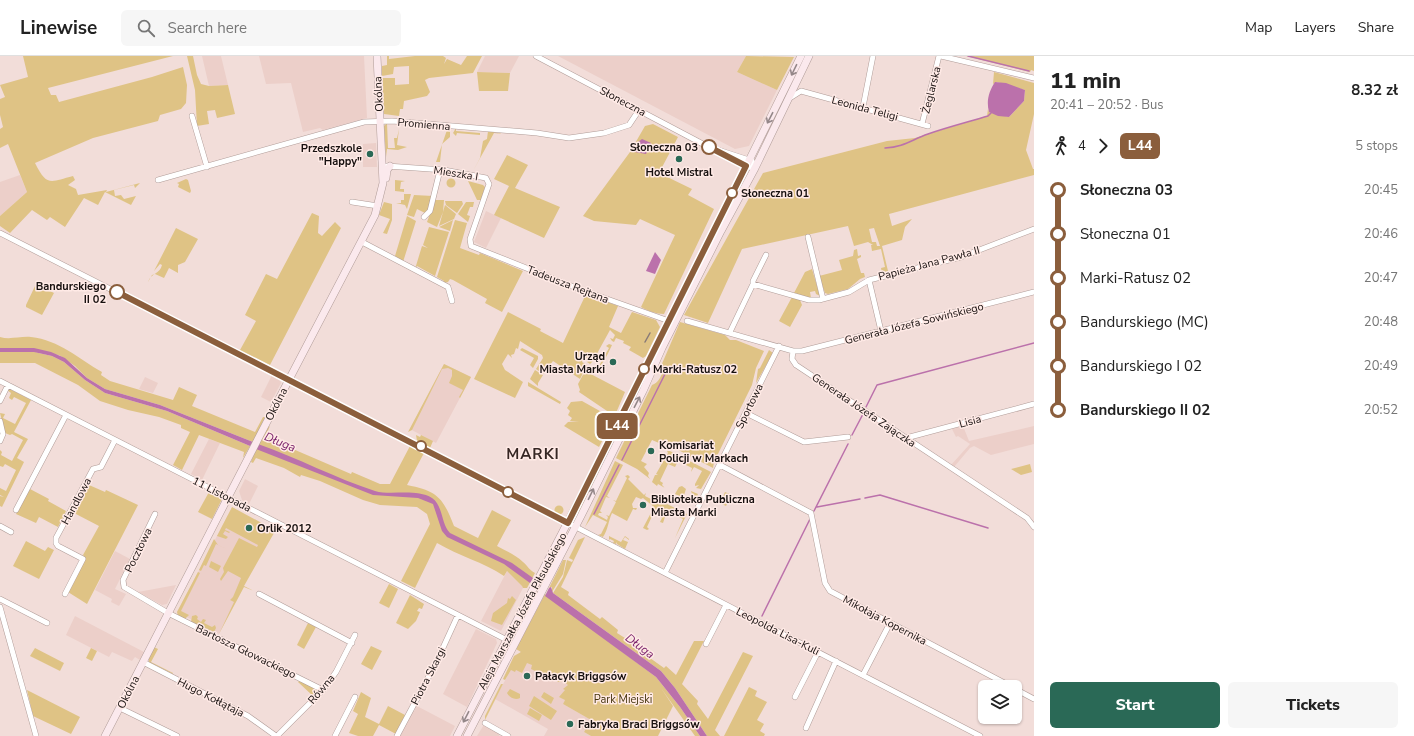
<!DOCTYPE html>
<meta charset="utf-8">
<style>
:root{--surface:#fff;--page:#f6f6f6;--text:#222;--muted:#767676;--line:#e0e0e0;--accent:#2a6956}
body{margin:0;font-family:"Nunito Sans",sans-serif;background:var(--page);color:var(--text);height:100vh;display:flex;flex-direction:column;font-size:15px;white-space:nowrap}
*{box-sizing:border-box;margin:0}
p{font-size:13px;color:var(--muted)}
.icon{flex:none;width:22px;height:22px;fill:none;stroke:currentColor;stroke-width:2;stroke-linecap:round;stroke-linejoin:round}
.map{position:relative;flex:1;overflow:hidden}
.panel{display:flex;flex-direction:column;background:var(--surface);width:380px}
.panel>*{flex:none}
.badge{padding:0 8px;border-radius:6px;font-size:14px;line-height:26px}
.controls{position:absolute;left:978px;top:624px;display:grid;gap:8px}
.controls a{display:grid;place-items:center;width:44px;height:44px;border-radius:6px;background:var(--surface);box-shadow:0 1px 3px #0004;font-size:20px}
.map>.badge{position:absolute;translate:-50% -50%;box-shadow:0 0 0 2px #fff}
.legs{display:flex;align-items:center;gap:6px;height:44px;padding:0 16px;font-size:13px}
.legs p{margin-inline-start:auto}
.head{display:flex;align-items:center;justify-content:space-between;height:68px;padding:0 16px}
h1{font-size:22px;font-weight:800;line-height:30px}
.action{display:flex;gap:8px;margin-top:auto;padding:8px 16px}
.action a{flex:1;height:46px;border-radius:6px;background:var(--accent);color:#fff;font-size:16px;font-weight:800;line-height:46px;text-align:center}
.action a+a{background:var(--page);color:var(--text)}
ul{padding:0 16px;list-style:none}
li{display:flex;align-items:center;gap:14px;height:44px;font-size:15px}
li i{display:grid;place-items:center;width:6px;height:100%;margin:0 5px;background:currentColor}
li i::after{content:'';width:10px;height:10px;margin:-5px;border:3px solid;border-radius:50%;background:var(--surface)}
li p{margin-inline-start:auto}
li:first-child i{background:linear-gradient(#0000 50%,currentColor 0)}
li:last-child i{background:linear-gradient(currentColor 50%,#0000 0)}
header{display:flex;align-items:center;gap:24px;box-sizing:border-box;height:56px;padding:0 20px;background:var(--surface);border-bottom:1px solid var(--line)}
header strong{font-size:19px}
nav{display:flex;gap:22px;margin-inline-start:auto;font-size:14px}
.search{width:280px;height:36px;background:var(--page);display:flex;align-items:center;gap:10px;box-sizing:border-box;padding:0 14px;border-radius:6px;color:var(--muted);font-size:15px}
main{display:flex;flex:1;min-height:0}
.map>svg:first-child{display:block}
</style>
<header>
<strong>Linewise</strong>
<div class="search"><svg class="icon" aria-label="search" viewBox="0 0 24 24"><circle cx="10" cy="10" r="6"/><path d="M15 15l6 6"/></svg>Search here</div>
<nav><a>Map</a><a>Layers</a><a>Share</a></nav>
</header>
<main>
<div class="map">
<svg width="1034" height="680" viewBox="0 0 1034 680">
<rect width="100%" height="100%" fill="#f2ddd9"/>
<path fill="#eccfc9" d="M202 0H221L228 29 209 30Z
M259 0H364L367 62 323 74 320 72 303 76 291 27 266 28Z
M485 0H519L510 17 477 16Z
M558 0H746L737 16 777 34 749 90 735 93Z
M376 87 377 111H363V88Z
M20 119 27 136 0 160V126Z
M486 155 501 162 486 192 474 186Z
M444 308 471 321 436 387 410 373Z
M272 319 279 322 281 327 271 346 261 341Z
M145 321 158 327 153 337 139 333Z
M963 370 969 385 1034 370V388L991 399 974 390 970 392 954 411 951 409 970 388 958 380 956 381 952 373Z
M209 383 220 387 202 424 191 418Z
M245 423 258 430 249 448 242 444 239 435Z
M228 459 273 473 219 578 177 556Z
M115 495 130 503 115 533 126 538 119 550 111 546 112 543 95 534Z
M507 515 522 530 523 532 501 575 481 565Z
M176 529 167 548 162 549 138 536Z
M75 560 144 596 140 604 135 601 132 605 112 596 109 601 66 579Z
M476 573 496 583 497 587 467 651 443 638Z
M521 595 575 627 563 648 591 664 584 676 591 680H544L548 673 495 643Z
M415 649 455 670 450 680H399L411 657 415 654Z
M485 667 501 676 499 680H477Z"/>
<path fill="#dfc385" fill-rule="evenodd" d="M23 0H173L48 32 51 39H56L59 46 152 21 183 11 187 29 186 47 181 53 160 59 158 65 93 82 35 107C47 131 50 126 73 120L75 124 68 129 76 133 78 139 107 134 106 136 140 127 135 132 134 129 114 134 115 140 121 139 124 143 136 140 131 149 105 136 98 149 84 142 65 171 50 161 47 164 32 154 10 177 0 170V160L27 136 8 88 0 92V73L3 71 0 59V43L5 41 0 29 28 21Z
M187 0H193L197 19 201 28 209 30 228 29 235 58 217 62 215 54 207 55 209 68 197 70 195 34Z
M387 0H389V3L415 0H443L446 2 444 8 447 3 461 9 467 0H482L473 17 429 22 425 24 430 36 427 40 404 45 403 53H400L399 60 384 58 382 22H395V29L409 28V10L394 11 393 18 382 20V10L387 9Z
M746 0 794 1 777 34 737 16Z
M966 0H1034V15L1031 14 1030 16Z
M477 16 510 17 508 35H479Z
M994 16 1034 27V58L1026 94 1033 113H1034V119L889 158 892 170 912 163 905 171 902 184 882 190 888 215 882 217 881 212 885 211 881 193 872 195 871 189H873L868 186 854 190 848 170 742 193 708 267 684 259 763 117 887 85 915 82 987 60 988 53 989 56 1009 61 1024 45 1025 34 997 26 993 28ZM874 172 880 190H877L876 186H872L869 173Z
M387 67 388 92H395L394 82H397L399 73 397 89 407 91 398 94 387 93 386 101 384 70Z
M653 68 678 81 659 117 692 133 688 139 714 153 664 258C656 258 648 255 641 251L675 179 640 163 636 169 594 165 583 160 630 96 645 70Z
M456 72V75L480 77V79L457 77 456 80 453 77Z
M447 74H450V81L442 88 440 106H436Z
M488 75 503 78 494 77 473 115 480 102 483 85 487 83Z
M507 99 528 109 515 132 560 151 544 182 494 159 509 130 494 123Z
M446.5 127a4.5 4.5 0 1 1 9 0a4.5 4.5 0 1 1-9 0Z
M186 123 188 124 191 135 190 137 178 131 179 128 177 127Z
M395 124 405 125 401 126 400 133H404V136L395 135Z
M468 125 483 129 485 131 481 144H477Z
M404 138H411L407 153 405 149 396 147H401V144H404Z
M414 139 433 140 429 152 425 157 417 153 414 161 407 159Z
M435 144H444L443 156 437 171 427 166Z
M445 145H462L463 148 457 157 446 149Z
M384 146 392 148V164L387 178 383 177 390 163 379 159Z
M466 146H474L473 151H470L467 159 470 160 468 166 458 158Z
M445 149 456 158 454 163 439 170Z
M312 157 319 160 318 177 322 180 335 166 341 172 270 309 240 294 256 265 245 259 266 218 277 223Z
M407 160 416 165 403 206 395 200Z
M453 164 450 175 439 171Z
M455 164 467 167 460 192 479 199 480 197 523 215 502 256 485 247 487 243 453 224 450 223 448 226 444 227V225L437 221Z
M429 171 449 176 435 220 417 210 415 213 422 190 428 192 423 189Z
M176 172 198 183 185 206 178 209V217L169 212 164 222 155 218 152 219 148 226C151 217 160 218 162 209L160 208 154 215Z
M857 193 858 200 861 199V201L857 203 861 217H864L865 221 860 223 848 233 828 238 825 237 819 220 842 214 839 204 853 200 854 194Z
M812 213 820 240 816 238 815 235 810 236 811 242 794 237 805 216Z
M36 228 54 237 42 259 26 251V249Z
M586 238 618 250 609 271 621 277 632 256 656 264 660 271 646 300 643 302 629 294 631 291 623 287 624 285 616 282 614 286 612 285 610 282 613 283 615 279 610 274 593 305 590 308 587 306 589 303 585 301 582 306 587 309 580 323 553 305 543 318 536 313 543 302 542 299 520 285 518 293 516 292 514 298 511 299 512 302 508 298 502 308 505 314 523 326 515 342 474 323 508 256 541 273 540 275 563 287Z
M792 241 800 244 802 249 790 271 779 265Z
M680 266 725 279 730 284H736L764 295 756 312 752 329 714 406 713 412 661 385 659 387 652 384 641 405 647 408 644 411 649 417 648 420 650 423 637 413 616 402 652 329C658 327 662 320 663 314L661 310Z
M0 281C10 284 20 280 31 281 59 284 79 303 102 316L101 319 110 325 173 344 179 331 197 339 192 350 255 376 263 361H265L253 386 160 349 105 333 87 322 75 310 59 299 0 292Z
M609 288 612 289C607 299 604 307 597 313L596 309 599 310 609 292 606 290Z
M522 292 538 300V303L533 312 530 309 534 302 520 294Z
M769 294 773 297 756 327 758 313 760 312Z
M657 295 643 328 580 457 578 456Z
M0 296H34L52 300 64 306 85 324 105 337 167 355 250 390 243 402 244 396 199 379 182 414 173 409 190 376 181 372V369L159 361 128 354 100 345 78 329 35 307H0Z
M444 308 471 321 460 342 459 341 463 334 449 327 452 320V314L448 312 442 313 412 374 408 376Z
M535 314 543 319 538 327V330L530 323Z
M585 315 625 336 616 357H610L579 336 580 334 578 328Z
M528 326 561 346 560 348 528 330Z
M10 333 31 344 14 376 28 383 17 402 24 406 2 451 0 450V440L4 441 0 439V432L6 435 16 414 5 408 3 411 0 410V394L2 396 1 399 12 405 23 384 12 378 10 379 5 377 0 357 5 358 3 362 15 368 26 347 14 341 12 344 9 342 11 337 7 334Z
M582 345 607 359 612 366 599 391 564 370 568 366 579 365H570L572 362 568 359 570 355 567 352 571 346Z
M270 370 265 381 351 418 352 416 380 428H390L410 390 424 397 407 429C438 435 443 442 454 470L478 482 492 454 511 464 497 490C506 495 516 499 523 506 528 510 529 514 535 517L527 532H523L522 530 507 515 504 520C483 506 459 500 437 487L415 532 401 525 430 468 427 458 417 451 380 449 363 444 320 425 301 419 300 421 284 412 256 402 253 407 251 406C255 395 261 376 270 370Z
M416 379 420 381 421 379 433 385 430 392 417 385Z
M667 395H670L711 416 701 433 696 432 699 429 695 430V428L702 415 694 411 691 416 692 412 678 405 675 411 668 408 660 425 663 427 662 429 665 432 658 428 657 430 652 426 655 419H658L656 418 668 397Z
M615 405 623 409 607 440 610 442 606 441 600 455 602 457H599L598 459 607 464 608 461 606 459 609 460 616 446 613 444 616 445 627 422 625 420 628 419 630 421 628 423 644 439 646 437 645 440 657 446 659 444 687 458 675 482 683 463 667 455 663 467 660 466 662 462 653 458 647 471 649 473 647 474 643 472 654 451 643 442 641 443 636 441 632 448 633 452H637L636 454 633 453 627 465 612 457C608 466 608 474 603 481L598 479 601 478 607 466 593 459 585 471Z
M1030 408 1032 416 1021 419 1011 413Z
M89 429 105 436 106 434 138 449 87 548 68 536 85 502 83 499 99 470 74 457Z
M682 430 686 433 683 442 689 445 692 438 691 435 698 438 694 447 675 438 679 431Z
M30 433 49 443 48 445 66 455 58 471 39 461 36 467 16 458Z
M209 436 222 443 212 463 198 456Z
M725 436 732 439 726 450 720 447Z
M554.5 454a4.5 4.5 0 1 1 9 0a4.5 4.5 0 1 1-9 0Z
M232 451 271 472 275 469 278 470 244 530 254 535 244 531 219 578 234 546 230 544 233 541 241 522 228 515 221 525 220 523 224 516 223 512 239 482 257 491 258 489 226 472 225 474 230 476 229 477 225 475 223 478 228 481 226 483 217 480Z
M609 480 621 486 625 480 629 483V484L625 481 623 484 628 486 625 493 617 488V486L616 488 613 487 614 485 610 483 609 484Z
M585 481 561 531 569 536 568 539 600 563 602 561 618 574 617 577 652 599 650 602 664 612 666 610 676 619 694 585H704L682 628 698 645 697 648 708 663 743 596 753 600 715 674 720 680H707L675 632 661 615 553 537 563 521 567 504 572 506 573 504 569 502 578 484Z
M214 483 218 489 229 494 216 488 206 510 204 509 201 515 199 514Z
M26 485 45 495 48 491 54 494 39 523 13 510Z
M563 504H566L563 518 552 536V531L549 532Z
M211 505 221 510 218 516 209 511Z
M198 516 200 517 181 555 189 559 185 563 178 560 177 556Z
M389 528 398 533 389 552 379 547Z
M545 538 656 621 680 651 700 680H695L661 632 673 650 658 680H591L584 676 591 664 563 648 565 644 559 641 565 634 563 633 568 629 563 625 558 626 554 623V620L550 617 548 621 531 613 532 609 527 607 522 617 516 614 515 616 511 614 505 624 503 623 514 600 521 596 516 593Z
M410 539 424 548 422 553 419 552 417 555 420 556 416 565 408 573 396 567Z
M512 540 516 544 502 569 491 565 493 557 507 547 508 542 510 543Z
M196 559 198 561 197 563 201 566 203 563 206 564 204 567 212 571 215 569 216 572 214 576 191 566 192 560Z
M308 567 316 571 304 593 297 589Z
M371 590 382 595 372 614 361 608Z
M154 591 158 593 151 606 173 617V618L149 606V602Z
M35 592 64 607 60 615 30 600Z
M91 592 97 595 92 605 86 602Z
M300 624 317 634 313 640 298 626Z
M501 628H503L485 664V660Z
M749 631 757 635 755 640 767 646 757 664 764 668 760 675 765 678 764 680H724Z
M510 633 520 638V642C515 645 509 641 507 637Z
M27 634 80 661 71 678 33 660Z
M361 636 371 642 365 661 379 668 388 650 405 659 396 678 379 669 373 680H358L349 677 358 658 353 655Z
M544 636 554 642 551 648 541 641Z
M534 640 557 655 551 664 529 650Z
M530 652 542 659 539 665 527 658Z"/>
<path fill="#bb71ab" d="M995 26 1006 27 1025 34 1024 45 1009 61 998 60 989 56C986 45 989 35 995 26Z
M642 83 651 87 646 98 635 96 637 87Z
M655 196 661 204 655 218 646 215Z
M0 292H34L51 296 65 302 87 322 105 333 160 349 253 386 250 390 167 355 105 337 85 324 64 306 52 300 34 296H0Z
M258 388C298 402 335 422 375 435 391 440 415 432 432 442 443 449 441 468 450 477L512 507 533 522 530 527 504 508 447 481 442 475 433 448 418 442 373 439 256 393Z
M551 531 553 537 661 615 675 632 707 680H700L680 651 656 621 545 540 549 532Z"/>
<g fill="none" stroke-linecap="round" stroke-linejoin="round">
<path stroke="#bb71ab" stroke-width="1.5" d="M968 0 1029 15
M885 92C904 91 911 84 928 78 948 71 968 66 988 60L991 57
M866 351 877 329 1034 287
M852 379 863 358
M622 404 665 318
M865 442 880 439 988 472
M817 451 860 443
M814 455 848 388
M594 458 619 409
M762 560 810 463"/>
<g stroke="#b09c98" stroke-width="6">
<path id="street" d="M536 0 737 106 748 111 755 112 752 105 709 91
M941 0 1034 22
M790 42 801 35 928 70
M863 51 873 0
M192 60 207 111
M922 68 939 0
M387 110 444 114 486 122 489 128 470 183 471 190 579 233 669 265
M158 124 364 66 392 65 537 77 569 82 604 77 629 69 639 54
M352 146 378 150
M424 161 430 155 440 114
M0 177 429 395 980 680
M808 181 823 243
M362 186 448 231 452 245
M869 224 881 275
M753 228V225L766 199
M687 265 793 295 792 303 796 309 1027 462 1034 471
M730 276 753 228 809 244H819L849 236 869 224 961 201 1034 173
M793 295H802L1034 236
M0 325 507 584
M0 345 8 329
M746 357 804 386 848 381
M0 365 3 378 0 385
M906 382 1034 348
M720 409 811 457 825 527 830 535 1012 631
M16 454 66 359
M155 458 123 524 124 531 168 557 323 634
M0 470 11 476
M665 517 779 290
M65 538 83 503 58 490 56 487V482L93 413 101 411 115 384
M259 538 352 587
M0 543 47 567
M0 551 36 680
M706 588 726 549
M143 606 248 660 276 680
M863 619 889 569V566
M1015 633 1034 643
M795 641 818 596
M120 652 177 680
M485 667 508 680
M806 672 836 605
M277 680 323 634 336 616 355 579
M335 680 355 641
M397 680 436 607 458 559"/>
</g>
<g stroke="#b09c98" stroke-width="8">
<path id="secondary" d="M386 122 387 114 390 110
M105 680 258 383 375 159 383 127 377 0
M457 680 604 396 801 0
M467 680 581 460 643 335 662 292 721 175 755 112 809 0"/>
</g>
<use href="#street" stroke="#fff" stroke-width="5"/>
<use href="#secondary" stroke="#fbe9ed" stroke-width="7"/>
<path stroke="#887a77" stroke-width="1.5" d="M645 286 650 277"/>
</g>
<defs><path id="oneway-shaft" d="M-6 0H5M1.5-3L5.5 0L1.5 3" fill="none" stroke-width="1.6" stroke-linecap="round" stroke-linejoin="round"/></defs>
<g stroke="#948789">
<use href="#oneway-shaft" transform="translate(794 14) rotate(116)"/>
<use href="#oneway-shaft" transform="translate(770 62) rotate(117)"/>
<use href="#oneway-shaft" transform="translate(637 346) rotate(-63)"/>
<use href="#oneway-shaft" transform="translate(591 438) rotate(-64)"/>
<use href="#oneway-shaft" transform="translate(466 661) rotate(117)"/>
</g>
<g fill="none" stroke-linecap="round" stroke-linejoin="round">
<g stroke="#fff" stroke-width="9">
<path id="line-1" d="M117 236 568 467 746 110 709 91"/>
</g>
<use href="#line-1" stroke="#8b5e3c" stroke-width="6"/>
</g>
<g fill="#fff" stroke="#8b5e3c" stroke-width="2">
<circle cx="709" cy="91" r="7"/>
<circle cx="732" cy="137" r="5"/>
<circle cx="117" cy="236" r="7"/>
<circle cx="644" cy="313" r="5"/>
<circle cx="421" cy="390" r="5"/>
<circle cx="508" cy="436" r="5"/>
</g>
<g fill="#2a6956" stroke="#ffeae6" stroke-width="1.5">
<circle cx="370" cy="98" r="4"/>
<circle cx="679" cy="103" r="4"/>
<circle cx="613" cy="306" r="4"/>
<circle cx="651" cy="395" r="4"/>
<circle cx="643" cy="449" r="4"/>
<circle cx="249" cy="472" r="4"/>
<circle cx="527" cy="620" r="4"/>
<circle cx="570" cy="668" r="4"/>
</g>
<g text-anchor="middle" stroke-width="3" stroke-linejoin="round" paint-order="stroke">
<g font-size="11" fill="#17100f" stroke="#ffeae6">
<text transform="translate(931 34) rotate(-76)" y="4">Żeglarska</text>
<text transform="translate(378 38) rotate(-93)" y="4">Okólna</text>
<text transform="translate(623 45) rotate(28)" y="4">Słoneczna</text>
<text transform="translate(865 52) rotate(15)" y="4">Leonida Teligi</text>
<text transform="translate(424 68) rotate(5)" y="4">Promienna</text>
<text transform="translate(456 117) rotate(9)" y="4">Mieszka I</text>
<text transform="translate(929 207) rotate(-15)" y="4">Papieża Jana Pawła II</text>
<text transform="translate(568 228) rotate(21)" y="4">Tadeusza Rejtana</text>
<text transform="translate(914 267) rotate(-14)" y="4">Generała Józefa Sowińskiego</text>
<text transform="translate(276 348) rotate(-63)" y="4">Okólna</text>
<text transform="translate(749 350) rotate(-64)" y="4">Sportowa</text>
<text transform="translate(864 354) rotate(34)" y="4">Generała Józefa Zajączka</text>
<text transform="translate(970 365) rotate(-15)" y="4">Lisia</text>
<text transform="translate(222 438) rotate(27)" y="4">11 Listopada</text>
<text transform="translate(76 445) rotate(-62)" y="4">Handlowa</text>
<text transform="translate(138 494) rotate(-64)" y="4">Pocztowa</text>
<text transform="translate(522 555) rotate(-62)" y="4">Aleja Marszałka Józefa Piłsudskiego</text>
<text transform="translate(885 564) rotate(28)" y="4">Mikołaja Kopernika</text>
<text transform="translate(778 575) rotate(27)" y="4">Leopolda Lisa-Kuli</text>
<text transform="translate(246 595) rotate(26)" y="4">Bartosza Głowackiego</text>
<text transform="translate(428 620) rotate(-63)" y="4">Piotra Skargi</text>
<text transform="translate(321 633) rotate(-50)" y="4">Równa</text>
<text transform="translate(128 636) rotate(-63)" y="4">Okólna</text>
<text transform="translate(211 641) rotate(27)" y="4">Hugo Kołłątaja</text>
</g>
<g font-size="11" font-weight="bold" fill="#17100f" stroke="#ffeae6" text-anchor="end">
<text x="698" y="95">Słoneczna 03</text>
<text x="741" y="141" text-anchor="start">Słoneczna 01</text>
<text x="106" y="234">Bandurskiego<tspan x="106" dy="13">II 02</tspan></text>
<text x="653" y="317" text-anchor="start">Marki-Ratusz 02</text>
</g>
<g font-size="11" font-weight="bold" fill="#17100f" stroke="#ffeae6" text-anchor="start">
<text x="362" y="96" text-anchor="end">Przedszkole<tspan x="362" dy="13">"Happy"</tspan></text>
<text x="679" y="120" text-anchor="middle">Hotel Mistral</text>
<text x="605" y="304" text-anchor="end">Urząd<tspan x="605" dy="13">Miasta Marki</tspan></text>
<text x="659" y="393">Komisariat<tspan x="659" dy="13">Policji w Markach</tspan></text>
<text x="651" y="447">Biblioteka Publiczna<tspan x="651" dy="13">Miasta Marki</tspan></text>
<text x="257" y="476">Orlik 2012</text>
<text x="535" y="624">Pałacyk Briggsów</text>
<text x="578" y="672">Fabryka Braci Briggsów</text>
</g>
<g font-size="11" fill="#44340c" stroke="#ffeae6">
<text x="623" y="647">Park Miejski</text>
</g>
<g font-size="12" font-style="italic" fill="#781e69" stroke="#ffeae6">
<text transform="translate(280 386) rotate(22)" y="4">Długa</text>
<text transform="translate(640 590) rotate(37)" y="4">Długa</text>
</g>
<g font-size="15" font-weight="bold" letter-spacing="1" fill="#352623" stroke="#ffeae6">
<text x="533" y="403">MARKI</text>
</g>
</g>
</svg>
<div class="controls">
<a><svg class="icon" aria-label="layers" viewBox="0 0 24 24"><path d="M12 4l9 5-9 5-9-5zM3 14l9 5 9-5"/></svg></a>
</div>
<b class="badge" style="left:617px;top:370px;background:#8b5e3c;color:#fff">L44</b>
</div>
<section class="panel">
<div class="head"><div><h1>11 min</h1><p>20:41 – 20:52 · Bus</p></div><b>8.32 zł</b></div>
<div class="legs"><svg class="icon" aria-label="walk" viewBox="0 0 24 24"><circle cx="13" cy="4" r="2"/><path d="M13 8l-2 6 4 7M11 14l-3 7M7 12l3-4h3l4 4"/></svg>4<svg class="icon" aria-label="forward" viewBox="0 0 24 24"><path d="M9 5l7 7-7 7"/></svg><b class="badge" style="background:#8b5e3c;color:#fff">L44</b><p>5 stops</p></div>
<ul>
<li><i style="color:#8b5e3c"></i><b>Słoneczna 03</b><p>20:45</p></li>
<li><i style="color:#8b5e3c"></i><span>Słoneczna 01</span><p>20:46</p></li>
<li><i style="color:#8b5e3c"></i><span>Marki-Ratusz 02</span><p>20:47</p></li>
<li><i style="color:#8b5e3c"></i><span>Bandurskiego (MC)</span><p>20:48</p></li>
<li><i style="color:#8b5e3c"></i><span>Bandurskiego I 02</span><p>20:49</p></li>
<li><i style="color:#8b5e3c"></i><b>Bandurskiego II 02</b><p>20:52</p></li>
</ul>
<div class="action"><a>Start</a><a>Tickets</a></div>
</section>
</main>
